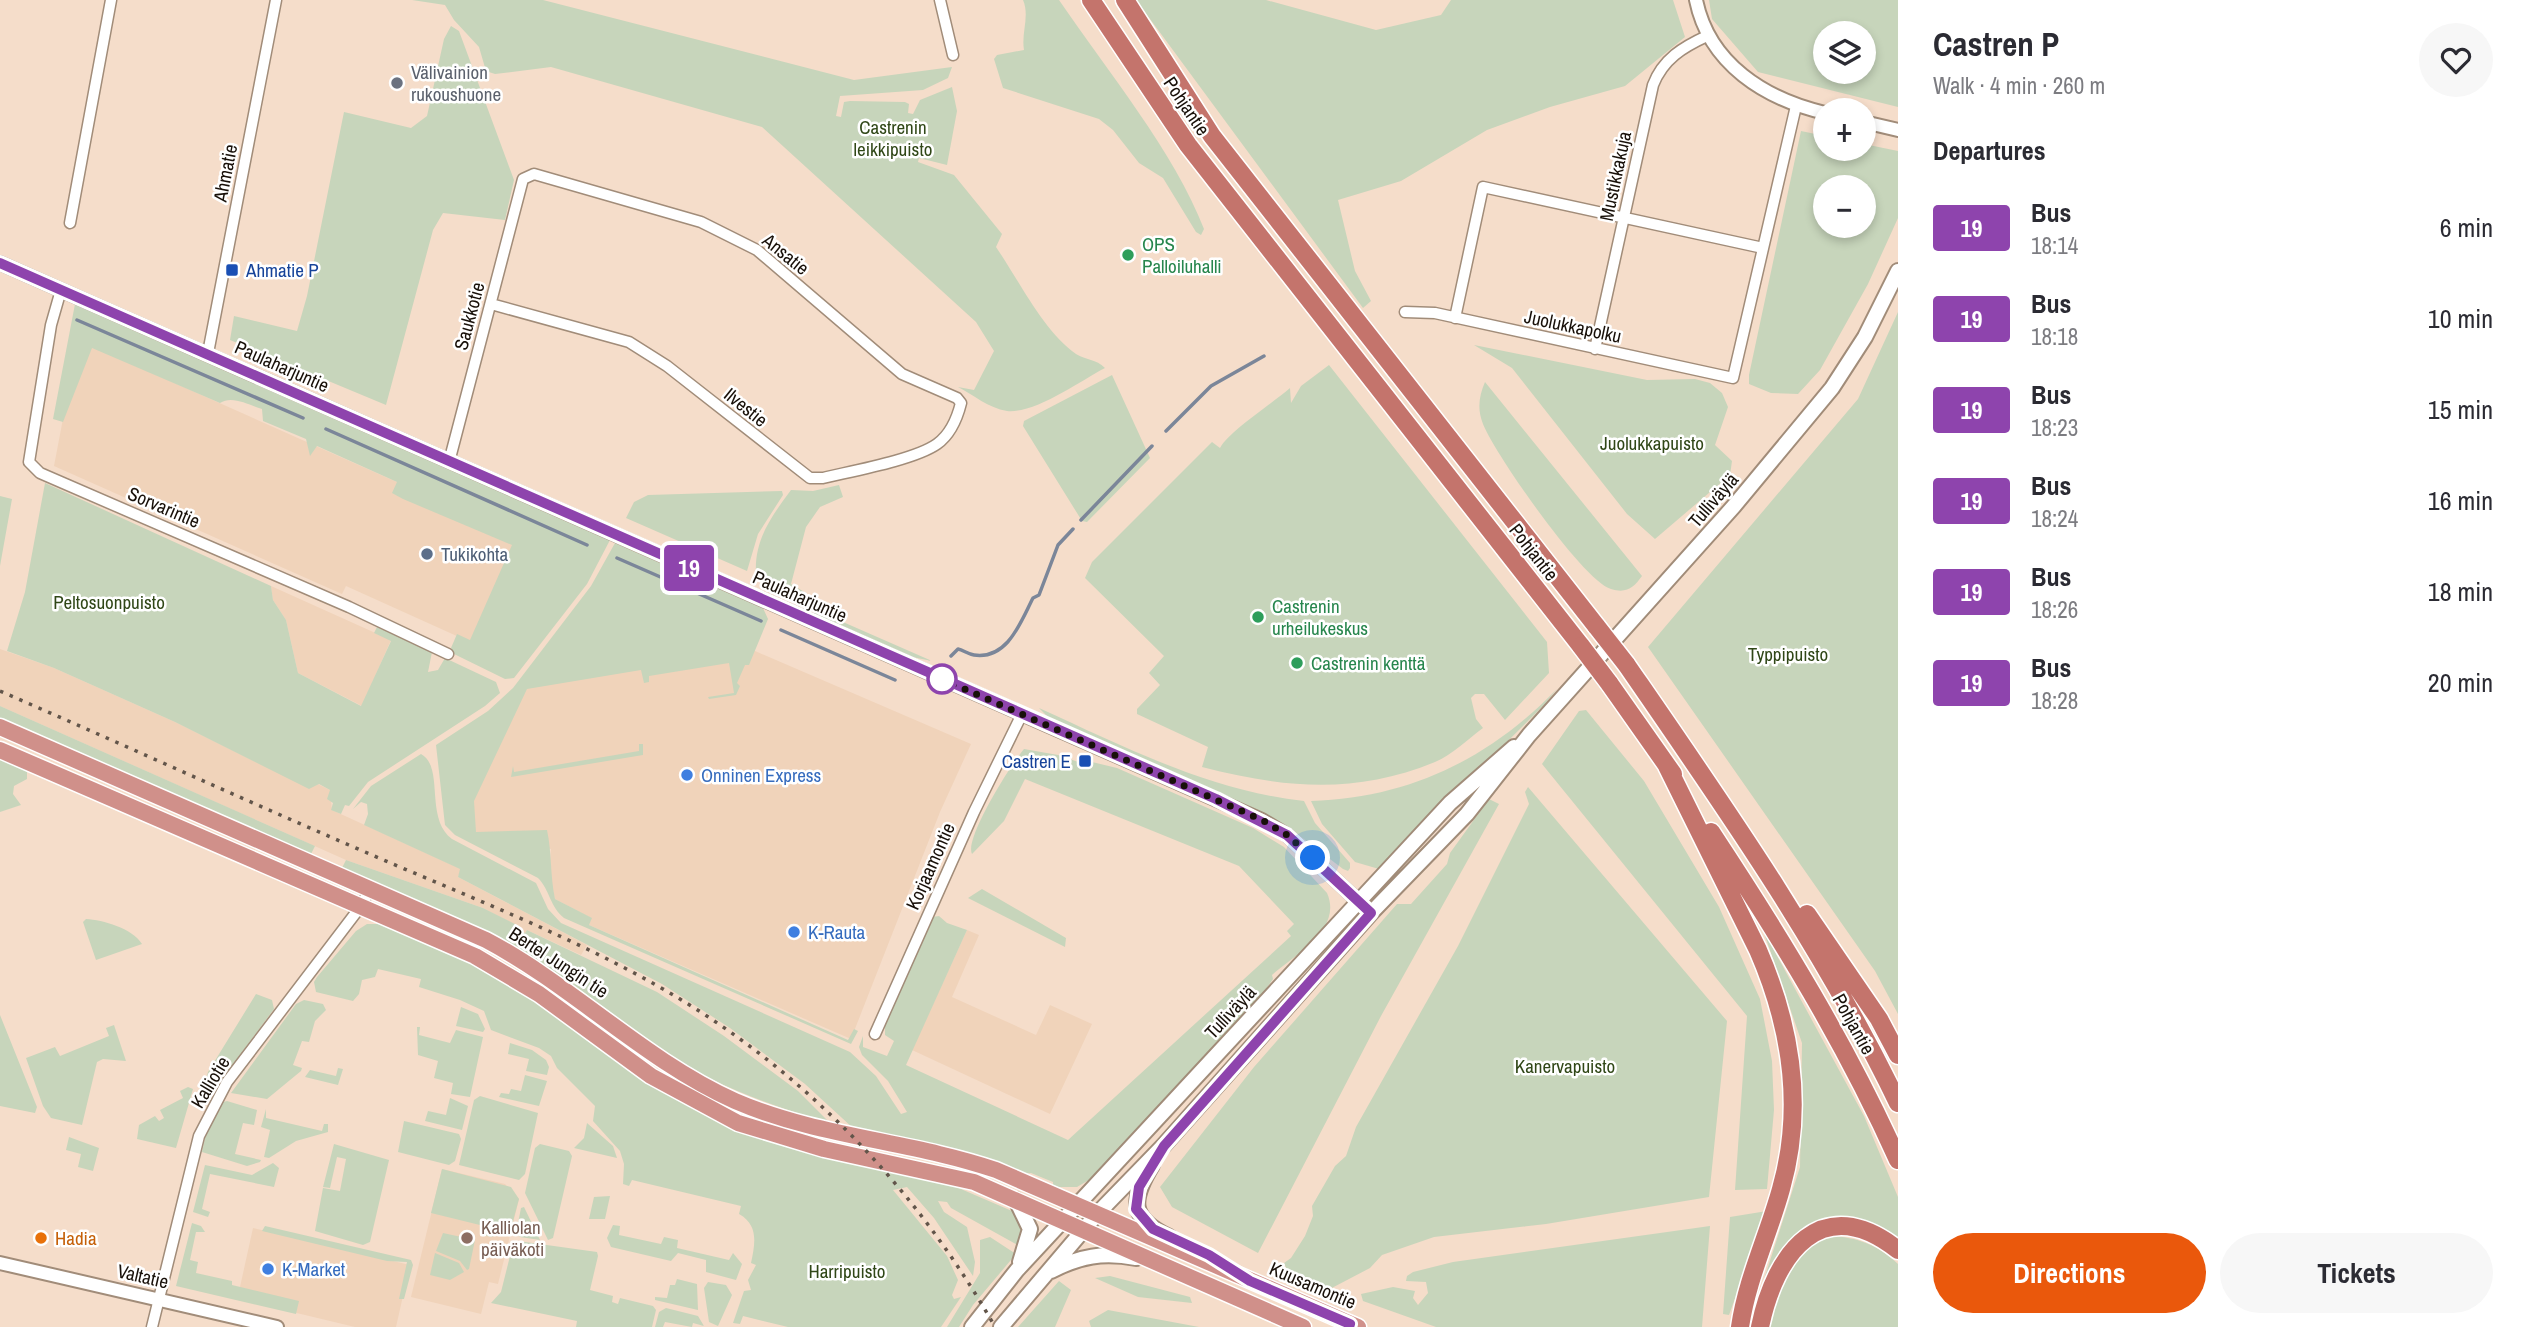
<!DOCTYPE html>
<meta charset="utf-8">
<style>
:root{--surface:#fff;--page:#f7f7f7;--text:#2b2b33;--muted:#7c7c81;--accent:#ea580c}
body{margin:0;font-family:"Archivo Narrow",sans-serif;background:var(--page);color:var(--text);height:100vh;display:flex;flex-direction:column;font-size:26px;white-space:nowrap}
*{box-sizing:border-box;margin:0}
p{font-size:23px;color:var(--muted)}
.icon{flex:none;width:38px;height:38px;fill:none;stroke:currentColor;stroke-width:2;stroke-linecap:round;stroke-linejoin:round}
.map{position:relative;flex:1;overflow:hidden}
.details{display:flex;flex-direction:column;background:var(--surface);width:630px}
.details>*{flex:none}
.badge{padding:0 14px;border-radius:5px;font-size:24px;line-height:46px}
.fabs{position:absolute;left:1813px;top:21px;display:grid;gap:14px}
.fabs a{display:grid;place-items:center;width:63px;height:63px;border-radius:50%;background:var(--surface);box-shadow:0 4px 10px #0003;font-size:35px}
.you{position:absolute;width:35px;height:35px;margin:-18px;border:5px solid #fff;border-radius:50%;background:#1a73e8;box-shadow:0 0 0 10px #1a73e833}
.map>.badge{position:absolute;translate:-50% -50%;box-shadow:0 0 0 4px #fff}
h2{padding:0 35px;font-size:26px;line-height:63px}
.round{display:grid;place-items:center;flex:none;width:74px;height:74px;border-radius:37px;background:var(--page)}
.summary{display:flex;align-items:center;justify-content:space-between;height:119px;padding:0 35px}
h1{font-size:33px;font-weight:700;line-height:52px}
.cta{display:flex;gap:14px;margin-top:auto;padding:14px 35px}
.cta a{flex:1;height:80px;border-radius:42px;background:var(--accent);color:#fff;font-size:28px;font-weight:700;line-height:80px;text-align:center}
.cta a+a{background:var(--page);color:var(--text)}
ul{padding:0;list-style:none}
li{display:flex;align-items:center;gap:21px;height:91px;padding:0 35px}
li div{flex:1}
li b{display:block;font-size:26px}
li em{font-style:normal}
li .badge{min-width:77px;font-weight:700;text-align:center}
main{display:flex;flex:1;min-height:0}
.map>svg:first-child{display:block}
</style>
<main>
<div class="map">
<svg width="1898" height="1327" viewBox="0 0 1898 1327">
<rect width="100%" height="100%" fill="#f5ddca"/>
<path fill="#f0d3ba" d="M78 340 399 483 513 545 470 642 346 586 342 594 54 466Z
M271 586 391 640 362 706 298 673 286 620 273 600Z
M0 649 54 668 175 722 309 788 318 784 330 790 332 810 461 869 458 877 587 945 581 955 527 930 525 933 517 930 518 926 483 908 346 860 0 706Z
M755 651 971 744 940 812 851 1039 589 925 591 918 555 899 549 874 551 849 486 833 456 831 519 688Z
M967 930 979 935 952 997 1036 1035 1050 1005 1092 1024 1050 1114 912 1050Z
M442 1169 505 1184 519 1199 498 1284 489 1282 481 1314 411 1297Z
M253 1228 410 1265 396 1327H355L255 1303 240 1287Z"/>
<path fill="#c7d5bb" fill-rule="evenodd" d="M412 0H543L854 80 952 67 948 78 923 90 840 96 836 116 841 117 844 102 850 101 905 102 909 104 908 113 913 114 920 100 952 87 957 111 947 165 919 158 918 162 954 175 1002 234 996 247C1018 279 1044 332 1076 354 1086 360 1096 359 1105 368 1080 381 1035 414 1007 411 988 408 974 395 958 387L974 390 994 351 976 322 762 127 551 67 495 74 486 71 479 47 454 20 445 5Z
M1023 0H1059C1106 69 1175 153 1204 229L1201 235 1196 232 1163 178 1139 163 1113 130 1099 119 1003 88 994 59 997 55 1024 50C1021 33 1030 16 1023 0Z
M1136 0H1266L1376 30 1441 15 1451 0H1673L1685 37 1625 86 1550 107 1487 130 1401 181 1338 200 1355 271 1371 301 1363 308Z
M1709 0H1898V107L1758 72 1712 19ZM1825 33H1864V72H1825Z
M451 26 459 31 514 180 505 220 443 213 433 230 386 405 230 340 234 316 297 331 307 296 344 112 411 128 427 116 444 39Z
M1801 131 1825 136V149H1864V144L1898 151V218L1868 284 1820 370 1798 394 1771 393 1749 384V375ZM1825 187H1864V226H1825Z
M75 304 610 540 587 584 514 678 505 679 454 654 451 648 457 634 470 640 512 545 403 499 392 493 397 482 317 446 310 456 306 439 263 421 262 409C249 405 232 395 220 403L92 348 63 422 53 419Z
M1898 312V1014L1875 971 1648 647 1858 399Z
M1474 345 1647 380 1695 379 1710 383 1722 393 1728 407 1715 445 1732 461 1730 475 1655 539 1627 514 1512 368Z
M1329 365 1547 642 1549 673 1505 720 1484 694H1475L1471 698 1476 719 1483 728C1468 739 1452 755 1435 762 1354 795 1285 788 1202 767L1208 747 1137 714V709L1160 685 1149 673 1164 656 1085 578 1092 562 1212 442 1220 448C1229 431 1273 403 1290 388L1291 403 1301 386Z
M1112 375 1150 458 1087 522 1082 521 1023 426 1024 421Z
M1485 382 1642 576C1634 587 1627 594 1611 589 1583 581 1495 454 1483 424 1477 409 1479 396 1485 382Z
M45 483 271 586 273 600 286 620 298 673 361 706 391 641 374 633 377 627 432 652 428 672 438 670 445 658 496 682 500 693 485 706 368 782 349 806 345 805 341 814 331 810 333 803 327 799 330 790 319 784 309 789 175 722 54 668 7 651 25 592Z
M839 485 843 497 820 507 806 527 791 584 806 593 805 596 756 574C754 540 771 517 791 490L813 491Z
M782 491 783 495 758 534 747 571 626 518 634 502 648 495Z
M0 496 12 499 0 566Z
M615 543 763 608 768 619 749 665H745L737 683 740 686 736 695 709 699 708 697 734 693 729 663 649 676V682L644 683 641 670 527 689 474 801 476 832 547 830C552 853 550 875 555 899L592 918 589 925 848 1040 854 1029 858 1031 851 1044 564 918C550 907 550 890 538 878L455 835 445 825 436 745 488 711 513 688 591 586Z
M811 608 932 661 912 657 814 614Z
M1557 689 1544 705 1379 869 1355 862 1322 824 1311 801C1409 798 1489 759 1557 689Z
M0 706 315 846 311 854 0 718Z
M1039 708C1127 748 1208 790 1304 801L1315 823 1350 863V868L1348 871 1343 869 1288 827 1259 811 1048 717Z
M1586 710 1644 781 1719 907 1760 999 1772 1061 1774 1110 1767 1189 1735 1190 1747 1016 1542 764 1579 711Z
M639 744H643V755L511 777 513 766 514 772 639 751Z
M1024 749 1058 755 1090 766 1092 762 1117 768 1253 828 1284 847 1327 893C1343 929 1296 954 1272 975L1273 979 1258 1000 1094 1177 1077 1187H1053V1182L1031 1173 1024 1174 956 1150 854 1129 805 1084 730 1028 662 984 458 877 460 869 364 825 368 814 367 804 361 802 353 809 371 786 421 754C445 767 424 818 452 839L536 883 548 909 561 923 850 1052 876 1076 901 1114 907 1112 888 1081 862 1055 859 1047 863 1036V1047L887 1056 894 1041 885 1035V1025L932 917 939 916 947 923 967 930 906 1065 1068 1140 1291 936 1287 931 1294 924 1239 866 1025 779 1004 821 972 854C964 839 1011 764 1024 749Z
M0 757 20 765 27 772V779L14 786 13 794 21 805 0 812Z
M1528 787 1727 1021 1709 1197 1546 1224 1434 1237 1382 1255 1370 1268 1328 1290 1288 1272 1284 1263 1291 1258 1305 1236 1313 1216 1312 1206 1335 1166 1346 1156 1356 1127 1458 946 1529 804 1525 792Z
M1489 799 1499 804 1381 1016 1258 1253 1172 1207 1160 1187 1254 1067 1397 904H1411L1447 864 1450 853Z
M346 860 483 908 519 926 518 930 525 933 527 930 657 992 724 1036 798 1091 830 1123C769 1105 712 1085 660 1049 623 1025 590 994 552 971 485 931 414 900 342 868Z
M982 889 1066 938 1065 947 968 898Z
M86 919C103 920 132 928 142 944L96 960 83 922Z
M367 924H383L476 964 530 996 650 1082 722 1122 954 1186 1012 1211 1024 1228 1021 1247 951 1208 947 1202 938 1201 944 1212 967 1227 975 1262 973 1276 934 1218 907 1187 893 1190 947 1256 958 1280 952 1295 954 1299 961 1297 941 1327H788L743 1316 740 1324 733 1323 744 1291 751 1290 748 1280 756 1265 751 1263C755 1244 759 1225 739 1214L741 1206 632 1180 629 1186 623 1184 624 1164 620 1151 593 1121 595 1106 557 1068 551 1056 539 1048 491 1030 484 1011 460 1000 419 987 421 979 378 969 375 977 362 980 359 994 353 1001 316 992 314 982 317 977 356 931Z
M1763 930 1864 1116 1898 1197V1241L1853 1217 1834 1218 1818 1224 1781 1254 1760 1292 1800 1167 1802 1043Z
M256 994 272 1000 274 1009 222 1079 216 1085 206 1079 208 1072Z
M304 1000 323 1004 326 1010 315 1021 309 1042 302 1041 293 1065 302 1068 301 1071 267 1099 231 1093 296 1004Z
M461 1007 478 1014 485 1029 483 1032 456 1026Z
M0 1015 37 1107 35 1113 0 1106Z
M114 1025 126 1061 103 1059 97 1062 82 1125 51 1118 43 1106 26 1058 55 1047 60 1056 109 1036 106 1028Z
M417 1027H420L419 1035 450 1043 456 1030 483 1037 470 1097 451 1094 453 1083 434 1078 438 1061 418 1055Z
M510 1043 532 1050 546 1060 549 1067 547 1075 526 1071 529 1059 508 1054Z
M338 1068 343 1069 338 1085 305 1077 310 1070 336 1076Z
M525 1075 547 1081 539 1106 499 1097 501 1093 509 1094 511 1089 521 1091Z
M188 1087 193 1089 176 1148 137 1139 139 1125 155 1116 159 1121 164 1118 160 1110 183 1098 180 1091Z
M480 1096 538 1113 525 1174 519 1180 459 1165 474 1100Z
M450 1098 468 1106 462 1130 425 1121 428 1111 446 1115Z
M227 1101 257 1110 254 1125 243 1123 235 1154 261 1160 260 1162 247 1166 202 1152 206 1134 220 1103Z
M266 1109V1118L322 1131 324 1124H328V1132L296 1141 269 1158 264 1157 270 1130 261 1127Z
M404 1121 459 1134 461 1139 455 1161 449 1165 398 1152Z
M587 1123 613 1146 617 1158 574 1148 584 1138Z
M69 1137 99 1148 93 1171 78 1167 81 1154 66 1150Z
M334 1144 389 1160 370 1242 363 1245 315 1231 323 1188 340 1191 346 1159 337 1157 330 1188 323 1187Z
M540 1144 569 1151 572 1156 553 1238 548 1240 525 1193 535 1148Z
M273 1163 279 1168 274 1187 210 1174 202 1209 210 1212 208 1217 193 1212 205 1165 252 1175Z
M442 1169 511 1187 519 1199 512 1225 504 1223 502 1229 492 1237 482 1235 484 1226 431 1213Z
M610 1196 605 1219H589L594 1197Z
M524 1207 540 1240 520 1237 516 1233 521 1208Z
M1767 1211 1729 1315 1723 1314 1730 1217Z
M192 1223 201 1226 205 1232H196L190 1260 198 1262 196 1273 232 1281V1285L299 1301 296 1314 176 1286Z
M613 1225 620 1226 619 1235 661 1244 664 1237 678 1240 677 1248 729 1260 733 1253 742 1264 736 1280 706 1272V1260L678 1253 671 1261 611 1247 607 1238Z
M265 1226 411 1260 413 1265 404 1299H399L407 1262 387 1261 262 1231Z
M1710 1226 1702 1327H1436L1363 1301 1361 1294 1393 1287 1415 1291 1413 1298 1418 1305 1428 1293 1426 1282 1406 1281 1407 1276 1413 1272 1453 1262Z
M443 1233 475 1240 469 1269 467 1270 460 1261 436 1251Z
M1830 1236C1857 1237 1878 1245 1898 1264V1327H1768C1779 1286 1786 1252 1830 1236Z
M990 1237 1016 1254 973 1305 959 1327H947L980 1273V1240Z
M518 1241 597 1252 598 1256 590 1290 613 1296 612 1302 618 1304 620 1298 653 1306 656 1310 652 1327H576L577 1321 491 1303 501 1292 513 1244Z
M435 1253 459 1263 464 1272 450 1280 430 1275Z
M1110 1276 1190 1297 1192 1303 1138 1297 1095 1278Z
M677 1279 697 1284 698 1310 655 1300V1297L667 1298 670 1285H675Z
M1059 1281 1071 1290 1055 1327H1018Z
M708 1282 726 1285 732 1295 718 1326 709 1322 704 1288Z
M666 1308 698 1316 704 1326 693 1323 692 1327 665 1322 663 1327H655L659 1312Z
M1108 1310 1199 1327H1091L1089 1321Z"/>
<g fill="none" stroke-linecap="round" stroke-linejoin="round">
<path stroke="#7b8699" stroke-width="3.5" d="M77 320 303 418
M326 429 587 545
M1166 431 1211 386 1264 356
M1081 520 1152 446
M617 558 761 621
M781 630 895 680
M951 656 958 649C963 650 968 654 974 655 1008 660 1021 621 1033 598L1039 595 1058 545 1073 529"/>
<g stroke="#a18c79" stroke-width="13">
<path id="minor" d="M940 0 953 55
M70 223 111 0
M61 290 51 325 29 462 40 473 349 607 448 654
M1405 312 1435 313 1733 378 1796 106
M1455 318 1483 187 1763 248
M1595 349 1653 85C1663 59 1683 47 1707 36
M208 353 276 0
M449 462 523 179 534 174 701 222 757 250 902 374 957 398 961 403C957 419 951 434 937 444 914 460 852 471 823 478H810L667 366 629 342 491 304
M875 1034 974 812 1022 714
M152 1327 199 1136 227 1082 361 906 370 889"/>
</g>
<g stroke="#a18c79" stroke-width="16">
<path id="tertiary" d="M1696 0C1709 64 1765 99 1825 113
M1864 122 1898 130
M0 263 1262 820 1287 835 1371 913
M0 1263 277 1327"/>
</g>
<g stroke="#a18c79" stroke-width="18">
<path id="secondary" d="M1152 1165C1131 1200 1129 1218 1169 1237
M1016 1200 1030 1229 1020 1262
M1051 1271C1080 1256 1103 1252 1136 1258
M972 1327 1017 1270 1450 803 1514 747
M1001 1327 1097 1214 1164 1145 1371 913 1467 814 1529 735 1734 506 1832 388 1865 337 1898 271"/>
</g>
<g stroke="#fff" stroke-width="19">
<path id="trunk" d="M0 727 486 940C573 986 644 1060 735 1101 818 1137 911 1141 996 1170L1358 1327
M0 750 475 956 539 994 651 1076 738 1123 824 1149 974 1182 1303 1327"/>
</g>
<g stroke="#fff" stroke-width="21">
<path id="motorway" d="M1091 0 1188 145 1581 646
M1125 0 1212 136 1597 627
M1626 664C1724 806 1823 947 1898 1103
M1609 683 1673 774
M1667 766 1758 950C1791 1026 1804 1108 1781 1189 1768 1236 1747 1279 1740 1327
M1711 832C1781 938 1846 1044 1898 1160
M1807 914 1879 1019 1898 1055
M1760 1327C1775 1253 1822 1190 1898 1250"/>
</g>
<use href="#minor" stroke="#fff" stroke-width="10"/>
<use href="#tertiary" stroke="#fff" stroke-width="12"/>
<use href="#secondary" stroke="#fff" stroke-width="14"/>
<use href="#trunk" stroke="#d0908a" stroke-width="16"/>
<use href="#motorway" stroke="#c4746c" stroke-width="18"/>
<path stroke="#62554a" stroke-width="3.5" stroke-dasharray="3.5 7" stroke-linecap="butt" d="M0 691C124 745 247 801 372 855 469 897 571 936 663 989 802 1069 916 1187 995 1327"/>
<g stroke="#fff" stroke-width="21" stroke-linecap="butt">
<path id="motorway-bridge" d="M1597 627 1626 664
M1581 646 1609 683"/>
</g>
<use href="#motorway-bridge" stroke="#c4746c" stroke-width="18"/>
</g>
<g fill="none" stroke-linecap="round" stroke-linejoin="round">
<g stroke="#fff" stroke-width="16">
<path id="line" d="M0 263 1216 799 1287 835 1371 913 1164 1146 1139 1187 1136 1209 1153 1229 1209 1255 1250 1281 1350 1324 1349 1327"/>
</g>
<use href="#line" stroke="#8e44ad" stroke-width="10"/>
<path stroke="#181009" stroke-width="7" stroke-dasharray="0 12.6" d="M942 679 1262 820 1287 835 1313 858"/>
</g>
<circle fill="#6b7280" stroke="#fff" stroke-width="2.5" cx="397" cy="83" r="7"/>
<g fill="#2e9e5b" stroke="#fff" stroke-width="2.5">
<circle cx="1128" cy="255" r="7"/>
<circle cx="1258" cy="617" r="7"/>
<circle cx="1297" cy="663" r="7"/>
</g>
<g fill="#1a4fb4" stroke="#fff" stroke-width="2.5">
<rect x="225" y="263" width="14" height="14" rx="3.5"/>
<rect x="1078" y="754" width="14" height="14" rx="3.5"/>
</g>
<circle fill="#5c6f8a" stroke="#fff" stroke-width="2.5" cx="427" cy="554" r="7"/>
<circle fill="#fff" stroke="#8e44ad" stroke-width="3.5" cx="942" cy="679" r="14"/>
<g fill="#3f7fe0" stroke="#fff" stroke-width="2.5">
<circle cx="687" cy="775" r="7"/>
<circle cx="794" cy="932" r="7"/>
<circle cx="268" cy="1269" r="7"/>
</g>
<circle fill="#e8710a" stroke="#fff" stroke-width="2.5" cx="41" cy="1238" r="7"/>
<circle fill="#8d6e63" stroke="#fff" stroke-width="2.5" cx="467" cy="1238" r="7"/>
<g text-anchor="middle" stroke-width="5" stroke-linejoin="round" paint-order="stroke">
<g font-size="19" fill="#5b616d" stroke="#fff" text-anchor="start">
<text x="411" y="79">Välivainion<tspan x="411" dy="22">rukoushuone</tspan></text>
</g>
<g font-size="19" fill="#181009" stroke="#fff">
<text transform="translate(1187 106) rotate(56)" y="7">Pohjantie</text>
<text transform="translate(225 173) rotate(-79)" y="7">Ahmatie</text>
<text transform="translate(1615 176) rotate(-78)" y="7">Mustikkakuja</text>
<text transform="translate(786 254) rotate(39)" y="7">Ansatie</text>
<text transform="translate(469 316) rotate(-75)" y="7">Saukkotie</text>
<text transform="translate(1573 326) rotate(12)" y="7">Juolukkapolku</text>
<text transform="translate(282 366) rotate(24)" y="7">Paulaharjuntie</text>
<text transform="translate(746 407) rotate(39)" y="7">Ilvestie</text>
<text transform="translate(1713 500) rotate(-49)" y="7">Tulliväylä</text>
<text transform="translate(164 507) rotate(23)" y="7">Sorvarintie</text>
<text transform="translate(1534 552) rotate(52)" y="7">Pohjantie</text>
<text transform="translate(800 596) rotate(24)" y="7">Paulaharjuntie</text>
<text transform="translate(930 866) rotate(-66)" y="7">Korjaamontie</text>
<text transform="translate(559 962) rotate(33)" y="7">Bertel Jungin tie</text>
<text transform="translate(1230 1012) rotate(-47)" y="7">Tulliväylä</text>
<text transform="translate(1854 1024) rotate(61)" y="7">Pohjantie</text>
<text transform="translate(210 1082) rotate(-59)" y="7">Kalliotie</text>
<text transform="translate(143 1276) rotate(13)" y="7">Valtatie</text>
<text transform="translate(1313 1285) rotate(23)" y="7">Kuusamontie</text>
</g>
<g font-size="19" fill="#304717" stroke="#fff">
<text x="893" y="134">Castrenin<tspan x="893" dy="22">leikkipuisto</tspan></text>
<text x="1652" y="450">Juolukkapuisto</text>
<text x="109" y="609">Peltosuonpuisto</text>
<text x="1788" y="661">Typpipuisto</text>
<text x="1565" y="1073">Kanervapuisto</text>
<text x="847" y="1278">Harripuisto</text>
</g>
<g font-size="19" fill="#27864d" stroke="#fff" text-anchor="start">
<text x="1142" y="251">OPS<tspan x="1142" dy="22">Palloiluhalli</tspan></text>
<text x="1272" y="613">Castrenin<tspan x="1272" dy="22">urheilukeskus</tspan></text>
<text x="1311" y="670">Castrenin kenttä</text>
</g>
<g font-size="19" fill="#164399" stroke="#fff" text-anchor="start">
<text x="246" y="277">Ahmatie P</text>
<text x="1071" y="768" text-anchor="end">Castren E</text>
</g>
<g font-size="19" fill="#4e5e75" stroke="#fff" text-anchor="start">
<text x="441" y="561">Tukikohta</text>
</g>
<g font-size="19" fill="#366cbe" stroke="#fff" text-anchor="start">
<text x="701" y="782">Onninen Express</text>
<text x="808" y="939">K-Rauta</text>
<text x="282" y="1276">K-Market</text>
</g>
<g font-size="19" fill="#785e54" stroke="#fff" text-anchor="start">
<text x="481" y="1234">Kalliolan<tspan x="481" dy="22">päiväkoti</tspan></text>
</g>
<g font-size="19" fill="#c56008" stroke="#fff" text-anchor="start">
<text x="55" y="1245">Hadia</text>
</g>
</g>
</svg>
<div class="fabs">
<a><svg class="icon" aria-label="layers" viewBox="0 0 24 24"><path d="M12 4l9 5-9 5-9-5zM3 14l9 5 9-5"/></svg></a>
<a>+</a>
<a>−</a>
</div>
<div class="you" style="left:1313px;top:858px"></div>
<b class="badge" style="left:689px;top:568px;background:#8e44ad;color:#fff">19</b>
</div>
<section class="details">
<div class="summary"><div><h1>Castren P</h1><p>Walk · 4 min · 260 m</p></div><a class="round"><svg class="icon" aria-label="heart" viewBox="0 0 24 24"><path d="M12 20l-8-8c-3-5 5-10 8-4 3-6 11-1 8 4z"/></svg></a></div>
<h2>Departures</h2>
<ul>
<li><span class="badge" style="background:#8e44ad;color:#fff">19</span><div><b>Bus</b><p>18:14</p></div><em>6 min</em></li>
<li><span class="badge" style="background:#8e44ad;color:#fff">19</span><div><b>Bus</b><p>18:18</p></div><em>10 min</em></li>
<li><span class="badge" style="background:#8e44ad;color:#fff">19</span><div><b>Bus</b><p>18:23</p></div><em>15 min</em></li>
<li><span class="badge" style="background:#8e44ad;color:#fff">19</span><div><b>Bus</b><p>18:24</p></div><em>16 min</em></li>
<li><span class="badge" style="background:#8e44ad;color:#fff">19</span><div><b>Bus</b><p>18:26</p></div><em>18 min</em></li>
<li><span class="badge" style="background:#8e44ad;color:#fff">19</span><div><b>Bus</b><p>18:28</p></div><em>20 min</em></li>
</ul>
<div class="cta"><a>Directions</a><a>Tickets</a></div>
</section>
</main>
